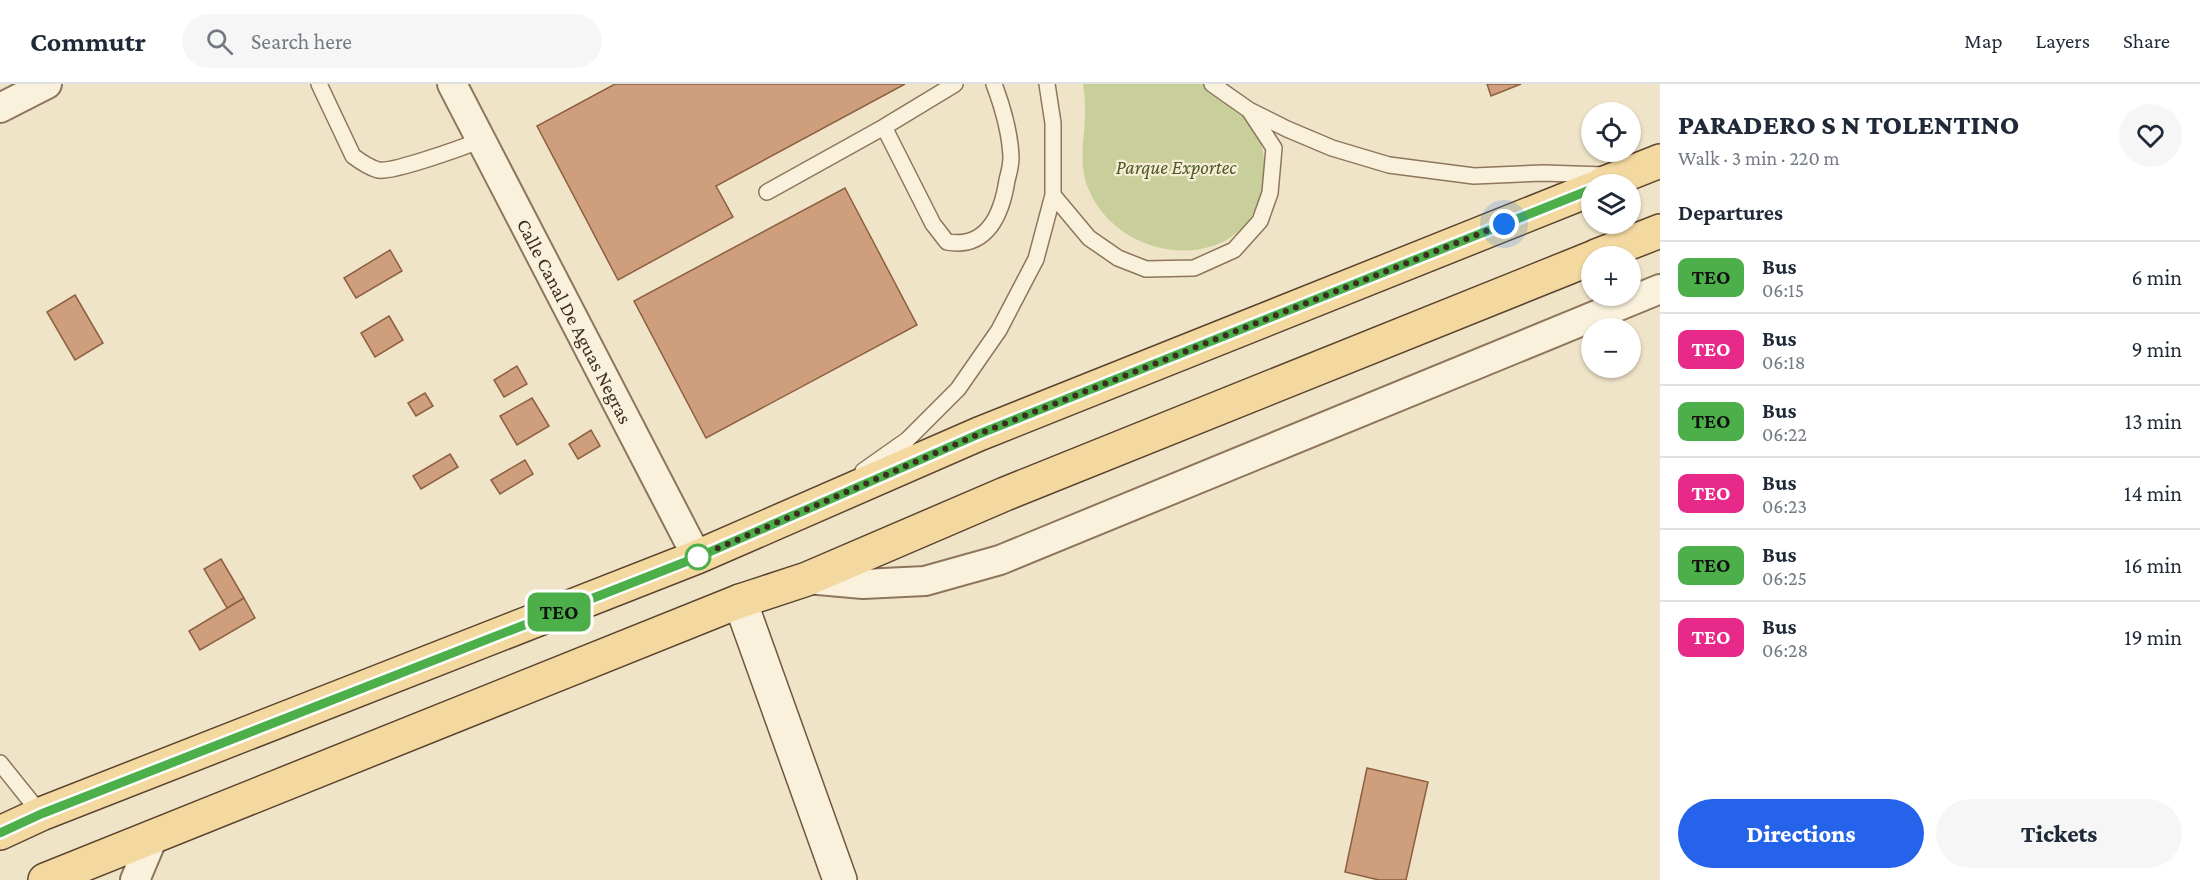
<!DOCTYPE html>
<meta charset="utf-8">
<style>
:root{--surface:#fff;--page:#f6f6f7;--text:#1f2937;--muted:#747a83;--line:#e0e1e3;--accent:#2563eb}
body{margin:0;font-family:"Crimson Pro",serif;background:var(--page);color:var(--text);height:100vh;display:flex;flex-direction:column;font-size:22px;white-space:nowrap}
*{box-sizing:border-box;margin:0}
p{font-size:20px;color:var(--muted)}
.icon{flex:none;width:33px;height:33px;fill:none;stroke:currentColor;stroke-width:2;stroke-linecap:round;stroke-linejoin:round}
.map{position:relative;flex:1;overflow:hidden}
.drawer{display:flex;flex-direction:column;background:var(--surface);width:540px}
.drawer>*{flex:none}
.badge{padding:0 12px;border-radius:9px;font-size:21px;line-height:39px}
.tools{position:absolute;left:1581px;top:18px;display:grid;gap:12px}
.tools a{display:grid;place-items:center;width:60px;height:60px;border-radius:50%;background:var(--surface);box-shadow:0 2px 4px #0004;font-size:30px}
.you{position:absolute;width:30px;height:30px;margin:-15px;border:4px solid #fff;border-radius:50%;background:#1a73e8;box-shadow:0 0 0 9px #1a73e833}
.map>.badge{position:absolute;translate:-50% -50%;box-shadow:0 0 0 3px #fff}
h2{padding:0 18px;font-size:22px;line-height:54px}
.round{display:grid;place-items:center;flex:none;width:63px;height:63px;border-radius:32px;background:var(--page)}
.summary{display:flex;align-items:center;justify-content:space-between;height:102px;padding:0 18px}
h1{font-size:28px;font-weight:800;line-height:45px}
.action{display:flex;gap:12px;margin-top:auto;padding:12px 18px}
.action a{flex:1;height:69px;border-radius:36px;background:var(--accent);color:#fff;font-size:24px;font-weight:800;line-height:69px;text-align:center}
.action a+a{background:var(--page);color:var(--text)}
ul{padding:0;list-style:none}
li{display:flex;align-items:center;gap:18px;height:72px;padding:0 18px;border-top:2px solid var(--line)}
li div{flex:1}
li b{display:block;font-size:22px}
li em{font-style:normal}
li .badge{min-width:66px;font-weight:700;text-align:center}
header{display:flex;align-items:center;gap:36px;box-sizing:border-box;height:84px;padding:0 30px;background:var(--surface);border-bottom:2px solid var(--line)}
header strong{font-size:28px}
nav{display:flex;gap:33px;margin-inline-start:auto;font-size:21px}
.search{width:420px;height:54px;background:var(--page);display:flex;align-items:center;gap:15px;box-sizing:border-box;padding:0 21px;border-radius:33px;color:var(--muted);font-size:22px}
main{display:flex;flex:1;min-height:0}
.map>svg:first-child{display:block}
</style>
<header>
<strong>Commutr</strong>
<div class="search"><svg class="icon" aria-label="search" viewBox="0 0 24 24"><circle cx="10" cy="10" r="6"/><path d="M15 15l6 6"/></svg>Search here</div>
<nav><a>Map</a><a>Layers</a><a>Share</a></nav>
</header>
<main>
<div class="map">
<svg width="1660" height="796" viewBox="0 0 1660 796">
<rect width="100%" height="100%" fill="#f0e4c8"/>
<path fill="#c9cf9b" d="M1083 0C1112 0 1141 0 1170 0 1181 0 1195 0 1206 0 1220 2 1239 24 1247 35 1262 53 1266 71 1264 94 1255 192 1121 186 1088 104 1077 76 1086 51 1085 23 1085 15 1084 7 1083 0Z"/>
<path fill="#cf9f7d" stroke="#8d5f41" stroke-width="1.5" d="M615 0H905L716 102 733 133 618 196 537 42Z
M1487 0H1521L1491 12Z
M845 104 917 241 706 354 634 217Z
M390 166 402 187 356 214 344 194Z
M75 211 103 259 75 276 47 228Z
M389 232 403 256 375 273 361 249Z
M517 282 527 300 504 313 494 296Z
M425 309 433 322 416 332 408 319Z
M532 314 549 342 517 361 500 332Z
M591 346 600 362 578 375 569 360Z
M450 370 458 383 421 405 413 392Z
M525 376 533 390 500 410 491 396Z
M221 475 244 514 227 524 204 485Z
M244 514 255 534 200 566 189 547Z
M1367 684 1428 698 1406 796H1379L1345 788Z"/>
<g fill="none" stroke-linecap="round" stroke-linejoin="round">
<g stroke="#8d765c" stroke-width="18">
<path id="lane" d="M319 0 353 72C361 78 368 83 378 86 392 89 464 63 481 56
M1212 0 1249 26 1287 45 1332 64 1389 81 1474 92 1543 89 1605 91
M884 43 933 140 947 158C988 165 1002 129 1007 96 1009 89 1011 80 1011 73 1010 47 1003 24 994 0
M767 108 884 43 955 0
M1053 111 1089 154 1118 174 1146 185 1194 184 1234 166 1260 137 1270 109 1274 64 1249 26
M863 387 907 356 958 305 999 246 1036 175 1053 111V39L1047 0
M0 679 41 730"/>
</g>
<g stroke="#8d765c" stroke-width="32">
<g id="street">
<path id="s1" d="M452 0 697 473"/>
<path d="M0 24 47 0"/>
<path d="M807 495 863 500 925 497 1000 476 1660 205"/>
<path d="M135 796 154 751"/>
</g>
</g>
<g stroke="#6f573f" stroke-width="36">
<path id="secondary" d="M740 517 840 796"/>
</g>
<g stroke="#5b4430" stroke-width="36">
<path id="primary" d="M1602 100 1660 77
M1596 172 1660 147
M0 749 41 730 697 473 979 350 1592 105
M45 796 740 517 807 495 1005 410 1592 174"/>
</g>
<use href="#lane" stroke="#faf1dc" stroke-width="15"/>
<use href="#street" stroke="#faf1dc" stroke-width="28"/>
<use href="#secondary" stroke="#faf1dc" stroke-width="33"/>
<use href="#primary" stroke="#f3d9a0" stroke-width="33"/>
</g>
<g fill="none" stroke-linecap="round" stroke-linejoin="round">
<g stroke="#fff" stroke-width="14">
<path id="line" d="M0 749 41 730 698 473 979 350 1592 105"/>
</g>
<use href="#line" stroke="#4daf4a" stroke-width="9"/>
<path stroke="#3d2e20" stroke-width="6" stroke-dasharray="0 10.8" d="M698 473 979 350 1504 140"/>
</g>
<circle fill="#fff" stroke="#4daf4a" stroke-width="3" cx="698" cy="473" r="12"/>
<g text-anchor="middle" stroke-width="4.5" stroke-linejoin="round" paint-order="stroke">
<g font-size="20" font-style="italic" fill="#4d5a26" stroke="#f7eed8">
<text x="1176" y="90">Parque Exportec</text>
</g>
<g font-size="20" fill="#3d2e20" stroke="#f7eed8">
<text dy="7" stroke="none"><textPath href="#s1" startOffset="267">Calle Canal De Aguas Negras</textPath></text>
</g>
</g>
</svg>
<div class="tools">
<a><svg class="icon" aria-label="locate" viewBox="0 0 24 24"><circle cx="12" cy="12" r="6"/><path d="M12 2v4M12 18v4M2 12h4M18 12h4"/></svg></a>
<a><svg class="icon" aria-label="layers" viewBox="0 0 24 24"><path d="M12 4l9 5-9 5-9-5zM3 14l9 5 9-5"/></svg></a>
<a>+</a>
<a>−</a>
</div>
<div class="you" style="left:1504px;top:140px"></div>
<b class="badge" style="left:559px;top:528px;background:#4daf4a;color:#111">TEO</b>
</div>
<section class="drawer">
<div class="summary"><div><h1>PARADERO S N TOLENTINO</h1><p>Walk · 3 min · 220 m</p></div><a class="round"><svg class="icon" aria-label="heart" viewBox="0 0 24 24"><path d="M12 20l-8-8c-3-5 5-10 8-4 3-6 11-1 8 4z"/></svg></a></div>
<h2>Departures</h2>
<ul>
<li><span class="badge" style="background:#4daf4a;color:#111">TEO</span><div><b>Bus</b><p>06:15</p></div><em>6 min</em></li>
<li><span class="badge" style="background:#e7298a;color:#fff">TEO</span><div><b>Bus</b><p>06:18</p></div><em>9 min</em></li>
<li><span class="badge" style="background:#4daf4a;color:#111">TEO</span><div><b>Bus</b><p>06:22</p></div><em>13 min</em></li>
<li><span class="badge" style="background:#e7298a;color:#fff">TEO</span><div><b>Bus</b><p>06:23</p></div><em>14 min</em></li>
<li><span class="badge" style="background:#4daf4a;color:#111">TEO</span><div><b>Bus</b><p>06:25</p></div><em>16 min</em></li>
<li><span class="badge" style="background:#e7298a;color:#fff">TEO</span><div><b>Bus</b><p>06:28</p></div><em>19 min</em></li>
</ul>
<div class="action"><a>Directions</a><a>Tickets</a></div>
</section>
</main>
